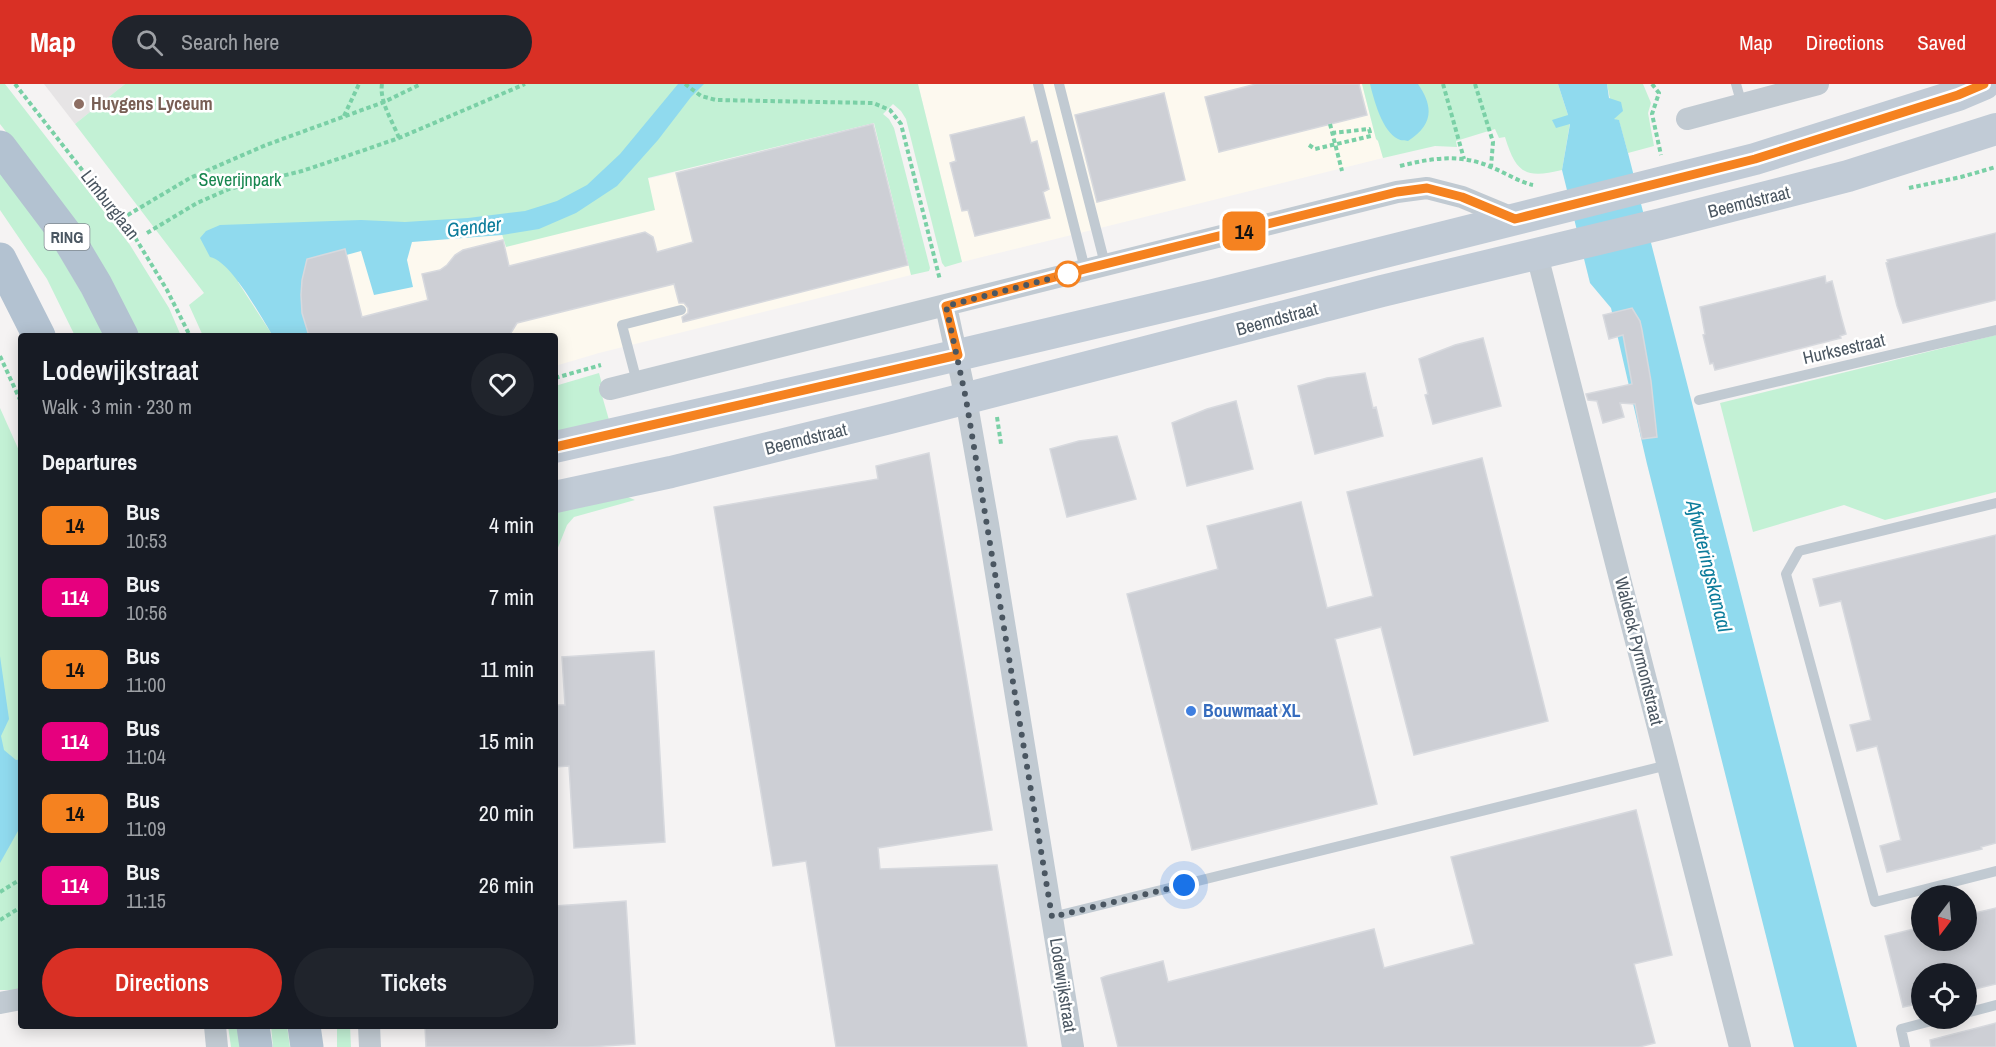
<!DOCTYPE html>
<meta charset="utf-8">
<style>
:root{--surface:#171b24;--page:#20242c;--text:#f1f3f6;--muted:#9ea1a6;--accent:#d93025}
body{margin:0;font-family:"Archivo Narrow",sans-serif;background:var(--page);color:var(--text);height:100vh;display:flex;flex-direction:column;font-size:22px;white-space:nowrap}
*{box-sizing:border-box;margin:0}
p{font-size:20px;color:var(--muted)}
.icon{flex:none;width:33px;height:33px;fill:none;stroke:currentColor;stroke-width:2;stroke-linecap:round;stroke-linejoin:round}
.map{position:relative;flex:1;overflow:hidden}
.details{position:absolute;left:18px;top:249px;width:540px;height:696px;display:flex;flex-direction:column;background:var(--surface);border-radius:6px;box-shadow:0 3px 15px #0003}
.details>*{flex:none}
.badge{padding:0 12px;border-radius:9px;font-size:21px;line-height:39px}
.needle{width:39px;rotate:196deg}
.tools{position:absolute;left:1911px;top:801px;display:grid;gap:12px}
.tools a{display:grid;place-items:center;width:66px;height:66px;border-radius:50%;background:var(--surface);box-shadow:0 3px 15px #0003;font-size:30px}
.you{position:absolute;width:30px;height:30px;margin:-15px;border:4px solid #fff;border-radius:50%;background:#1a73e8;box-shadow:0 0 0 9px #1a73e833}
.map>.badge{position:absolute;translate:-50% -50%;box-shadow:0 0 0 3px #fff}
h2{padding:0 24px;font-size:22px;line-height:54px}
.round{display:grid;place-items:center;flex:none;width:63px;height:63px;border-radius:32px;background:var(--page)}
.head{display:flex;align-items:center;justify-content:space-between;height:102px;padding:0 24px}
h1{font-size:28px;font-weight:600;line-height:45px}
.cta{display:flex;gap:12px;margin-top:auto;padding:12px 24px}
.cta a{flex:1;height:69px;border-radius:36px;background:var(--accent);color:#fff;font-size:24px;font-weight:600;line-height:69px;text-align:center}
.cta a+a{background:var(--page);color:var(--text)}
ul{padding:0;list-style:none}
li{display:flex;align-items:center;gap:18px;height:72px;padding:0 24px}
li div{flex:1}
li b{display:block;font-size:22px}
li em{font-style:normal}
li .badge{min-width:66px;font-weight:700;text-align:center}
header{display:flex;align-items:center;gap:36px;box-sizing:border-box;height:84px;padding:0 30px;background:var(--accent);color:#fff}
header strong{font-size:28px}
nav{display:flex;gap:33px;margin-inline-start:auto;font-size:21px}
.search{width:420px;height:54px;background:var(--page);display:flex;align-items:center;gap:15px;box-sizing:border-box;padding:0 21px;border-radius:33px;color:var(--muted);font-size:22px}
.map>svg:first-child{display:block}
</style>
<header>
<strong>Map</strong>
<div class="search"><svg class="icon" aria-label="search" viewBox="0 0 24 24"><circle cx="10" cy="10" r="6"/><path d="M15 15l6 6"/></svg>Search here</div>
<nav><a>Map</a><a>Directions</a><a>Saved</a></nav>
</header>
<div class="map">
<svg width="1996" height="963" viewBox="0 0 1996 963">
<rect width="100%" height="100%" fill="#f5f3f3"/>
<path fill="#fdf9ef" d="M918 0H1362L1376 55 1378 56 1383 74 962 178Z
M874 39 911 191 599 269 555 282V252H309L345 164 654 126 648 95Z"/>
<path fill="#e6e4e5" d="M44 0H125L75 40Z"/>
<path fill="#c3f1d5" d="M0 0H5L130 161 169 224 181 252H135L31 80 0 40Z
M125 0H918L962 178 945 183 942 179 906 35 901 27 893 20 883 30 889 35 894 44 930 184 929 187 911 191 874 39 648 94 655 126 506 163 501 147 345 164 238 198 273 252H203L189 221 204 209 75 40Z
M1362 0H1558L1568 31 1558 43 1570 39 1562 86C1525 95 1516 89 1505 53L1499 54 1495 45 1456 57 1457 63 1435 62 1383 74 1378 57 1376 55Z
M1607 0H1643L1651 19 1648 29 1654 62 1628 69 1619 37 1614 35Z
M0 87 45 146 107 252H75L47 195 0 126Z
M1996 251V408L1885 436 1844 421 1753 448 1720 319Z
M599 289 602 300 599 301 609 336 555 350V302Z
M0 324 21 371V906H0Z
M623 411 635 416 574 433 567 441 555 471V426Z
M228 942H240L243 963H231Z
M271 942H287L290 963H273Z
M337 942H350L351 963H337Z"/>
<path fill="#90daee" d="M678 0H704L691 13 658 56 617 102 576 129 539 145 502 151 412 158 407 176 413 203 374 211 361 167 339 173 315 252H273C261 233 231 177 210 173L200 154 206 147 220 141 361 136 405 138 468 134 525 127 557 117 587 101 620 70Z
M1370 0H1418C1434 23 1433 41 1408 57 1405 56 1401 57 1398 55 1382 47 1374 16 1370 0Z
M1558 0H1607L1609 14 1621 18 1623 27 1614 35 1619 36 1628 69 1857 963H1794L1647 380 1611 224 1590 199 1562 86 1570 40 1556 44 1552 36 1568 31Z
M0 572 9 635 1 652 4 666 16 676 21 675V733L18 747 0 779Z"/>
<path fill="#cdcfd5" stroke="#d7d9de" stroke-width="1.5" d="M1256 0H1359L1367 31 1219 68 1205 13Z
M1164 9 1185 96 1097 118 1075 31Z
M1024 33 1031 59 1037 57 1049 105 1043 108 1050 134 975 152 968 126 962 127 950 79 956 77 950 51Z
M873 40 908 181 683 238 682 233 688 229V224L684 219H679L674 200 517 239 509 252H309L302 229 301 211 302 196 307 175 345 165 362 233 428 216 422 190 440 186 447 181 455 171 463 166 503 156 509 182 645 148 653 153 657 168 693 158 676 89Z
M1996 149V216L1903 239 1897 222 1886 179 1888 178 1887 176Z
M1825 192 1826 199 1832 197 1841 232 1846 250 1840 252 1841 254 1715 286 1713 279 1710 280 1703 251 1705 250 1700 223Z
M1632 224 1640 237 1642 246 1651 297 1657 353 1642 355 1635 320 1620 319 1624 333 1603 339 1597 317 1588 316 1586 310 1632 300 1623 251 1609 255 1603 231Z
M1483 254 1501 322 1433 340 1425 311 1428 310 1419 275 1455 261Z
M1365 289 1373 324 1376 323 1383 352 1315 370 1298 302 1327 294Z
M1236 317 1253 385 1187 402 1172 339 1207 325Z
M1117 352 1136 415 1067 433 1050 365 1079 357Z
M929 369 992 746 878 764 880 785 997 781 1027 963H836L806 777 773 782 714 423 878 395 876 382Z
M1482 374 1548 637 1414 671 1381 543 1335 555 1377 720 1192 766 1127 510 1218 485 1207 442 1301 418 1327 524 1373 512 1347 408Z
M1996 451V759L1981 763 1982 765 1887 788 1880 762 1901 756 1877 662 1857 667 1850 641 1871 636 1841 517 1820 522 1813 495Z
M654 567 665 758 574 764 569 682 555 683V621H565L562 573Z
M1636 726 1672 871 1634 880 1655 959 1639 963H1118L1101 894 1106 892 1163 877 1168 898 1374 845 1384 884 1474 860 1451 773Z
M626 817 635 960 588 963H426L425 942H555V822Z
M1996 824V900L1966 907V890H1922V919L1903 923 1885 852 1922 843V856H1966V831Z
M1996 939V963H1931L1930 956Z"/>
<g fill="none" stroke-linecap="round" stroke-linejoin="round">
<path stroke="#7ad0a6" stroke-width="4" stroke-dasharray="4.5 3" stroke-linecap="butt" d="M15 0 136 155 167 206 190 252
M382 0C379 17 393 38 399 54
M685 0 701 12 716 16 873 19 890 26 901 40 940 196
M1443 0 1464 75
M1475 0 1493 58 1491 83
M1652 0 1659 9 1652 30 1661 71
M344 32 359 0
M1330 40 1342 87
M1309 61 1315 65 1371 52 1369 45 1332 49
M1400 82C1432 74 1462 69 1493 84 1506 89 1519 98 1533 101
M1909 104 1961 93 1996 83
M121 135 190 94 266 61 384 18 421 0
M147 149 197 119 229 105 302 87 344 73 399 54 525 0
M0 272 21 318
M555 294 601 281
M997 333 1001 360
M21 468V469
M0 808 21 795
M0 836 21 823"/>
<path stroke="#c1cad2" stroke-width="10" d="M1038 0 1085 185
M1059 0 1105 180
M1736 0 1742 21
M637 298 622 241 681 226
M1699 316 1996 246
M1996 419 1799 467 1786 490 1875 818 1996 787
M1052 833 1668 681
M1966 929 1996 921
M1905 963 1901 945 1943 934"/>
<path stroke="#c1cad2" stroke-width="22" d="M1687 35 1818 0
M1537 171 1740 963
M946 222 966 315 988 440 1073 963
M610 305 1397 108 1427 104 1462 113 1515 135
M0 919 21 915
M215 942 217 963
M369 942 370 963"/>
<path stroke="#c1cbd6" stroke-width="32" d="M555 363 903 284 1213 211 1755 75 1958 11 1984 0
M555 413 671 388 890 334 1382 207 1661 140 1848 92 1996 45"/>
<path stroke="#b3c2d1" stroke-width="33" d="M0 63 65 149 96 201 122 252
M0 175 39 252
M253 942 256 963
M304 942 307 963"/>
</g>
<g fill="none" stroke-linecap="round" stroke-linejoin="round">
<g stroke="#fff" stroke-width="14">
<path id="line" d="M555 363 958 271 946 222 1085 185 1397 108 1427 104 1462 113 1515 135 1755 75 1958 11 1984 0"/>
</g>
<use href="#line" stroke="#f58220" stroke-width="9"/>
<path stroke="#4a5661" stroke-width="6" stroke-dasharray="0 10.8" d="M1068 190 946 222 966 315 1052 833 1184 801"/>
</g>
<circle fill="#8d6e63" stroke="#fff" stroke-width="2" cx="79" cy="20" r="6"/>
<circle fill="#fff" stroke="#f58220" stroke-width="3" cx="1068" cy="190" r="12"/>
<circle fill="#3f7fe0" stroke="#fff" stroke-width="2" cx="1191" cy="627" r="6"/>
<g text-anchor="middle" stroke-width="5" stroke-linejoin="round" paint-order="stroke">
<rect fill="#fff" stroke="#808990" stroke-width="1.5" x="44.5" y="140" width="45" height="26" rx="4.5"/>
<g font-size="16" font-weight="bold" fill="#4a5661">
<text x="67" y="159">RING</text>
</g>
<g font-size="18" font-weight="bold" fill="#785e54" stroke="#fff" text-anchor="start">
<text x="91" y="26">Huygens Lyceum</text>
</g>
<g font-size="18" fill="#17864f" stroke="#fff">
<text x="240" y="102">Severijnpark</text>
</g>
<g font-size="18" fill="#4a5661" stroke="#fff">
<text transform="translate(1749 118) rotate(-14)" y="6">Beemdstraat</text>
<text transform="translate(110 121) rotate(52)" y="6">Limburglaan</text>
<text transform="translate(1277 235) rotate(-15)" y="6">Beemdstraat</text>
<text transform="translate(1844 265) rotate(-13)" y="6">Hurksestraat</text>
<text transform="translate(806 355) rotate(-14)" y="6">Beemdstraat</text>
<text transform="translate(1639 567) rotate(76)" y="6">Waldeck Pyrmontstraat</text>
<text transform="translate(1063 901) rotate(81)" y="6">Lodewijkstraat</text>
</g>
<g font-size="18" font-weight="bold" fill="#366cbe" stroke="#fff" text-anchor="start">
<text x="1203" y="633">Bouwmaat XL</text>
</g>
<g font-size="20" font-style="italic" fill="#0c7c9b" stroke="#fff">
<text transform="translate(474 143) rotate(-7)" y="7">Gender</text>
<text transform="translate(1709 482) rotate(76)" y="7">Afwateringskanaal</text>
</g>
</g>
</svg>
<div class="tools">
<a><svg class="needle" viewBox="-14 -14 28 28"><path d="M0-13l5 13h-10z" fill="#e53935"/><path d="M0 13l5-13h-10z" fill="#9ea1a6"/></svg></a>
<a><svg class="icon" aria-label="locate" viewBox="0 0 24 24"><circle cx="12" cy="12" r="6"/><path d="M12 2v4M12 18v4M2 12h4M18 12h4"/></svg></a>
</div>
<div class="you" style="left:1184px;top:801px"></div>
<b class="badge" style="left:1244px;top:147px;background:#f58220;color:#111">14</b>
<section class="details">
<div class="head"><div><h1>Lodewijkstraat</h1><p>Walk · 3 min · 230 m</p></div><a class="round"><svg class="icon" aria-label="heart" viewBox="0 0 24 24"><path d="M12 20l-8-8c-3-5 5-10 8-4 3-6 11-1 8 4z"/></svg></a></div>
<h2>Departures</h2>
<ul>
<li><span class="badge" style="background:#f58220;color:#111">14</span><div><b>Bus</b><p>10:53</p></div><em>4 min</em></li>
<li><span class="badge" style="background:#e6007e;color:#fff">114</span><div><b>Bus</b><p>10:56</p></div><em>7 min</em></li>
<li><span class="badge" style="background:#f58220;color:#111">14</span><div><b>Bus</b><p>11:00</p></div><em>11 min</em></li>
<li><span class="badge" style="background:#e6007e;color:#fff">114</span><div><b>Bus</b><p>11:04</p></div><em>15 min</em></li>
<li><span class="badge" style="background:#f58220;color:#111">14</span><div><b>Bus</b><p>11:09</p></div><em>20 min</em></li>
<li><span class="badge" style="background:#e6007e;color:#fff">114</span><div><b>Bus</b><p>11:15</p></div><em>26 min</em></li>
</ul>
<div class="cta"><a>Directions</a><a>Tickets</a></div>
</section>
</div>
